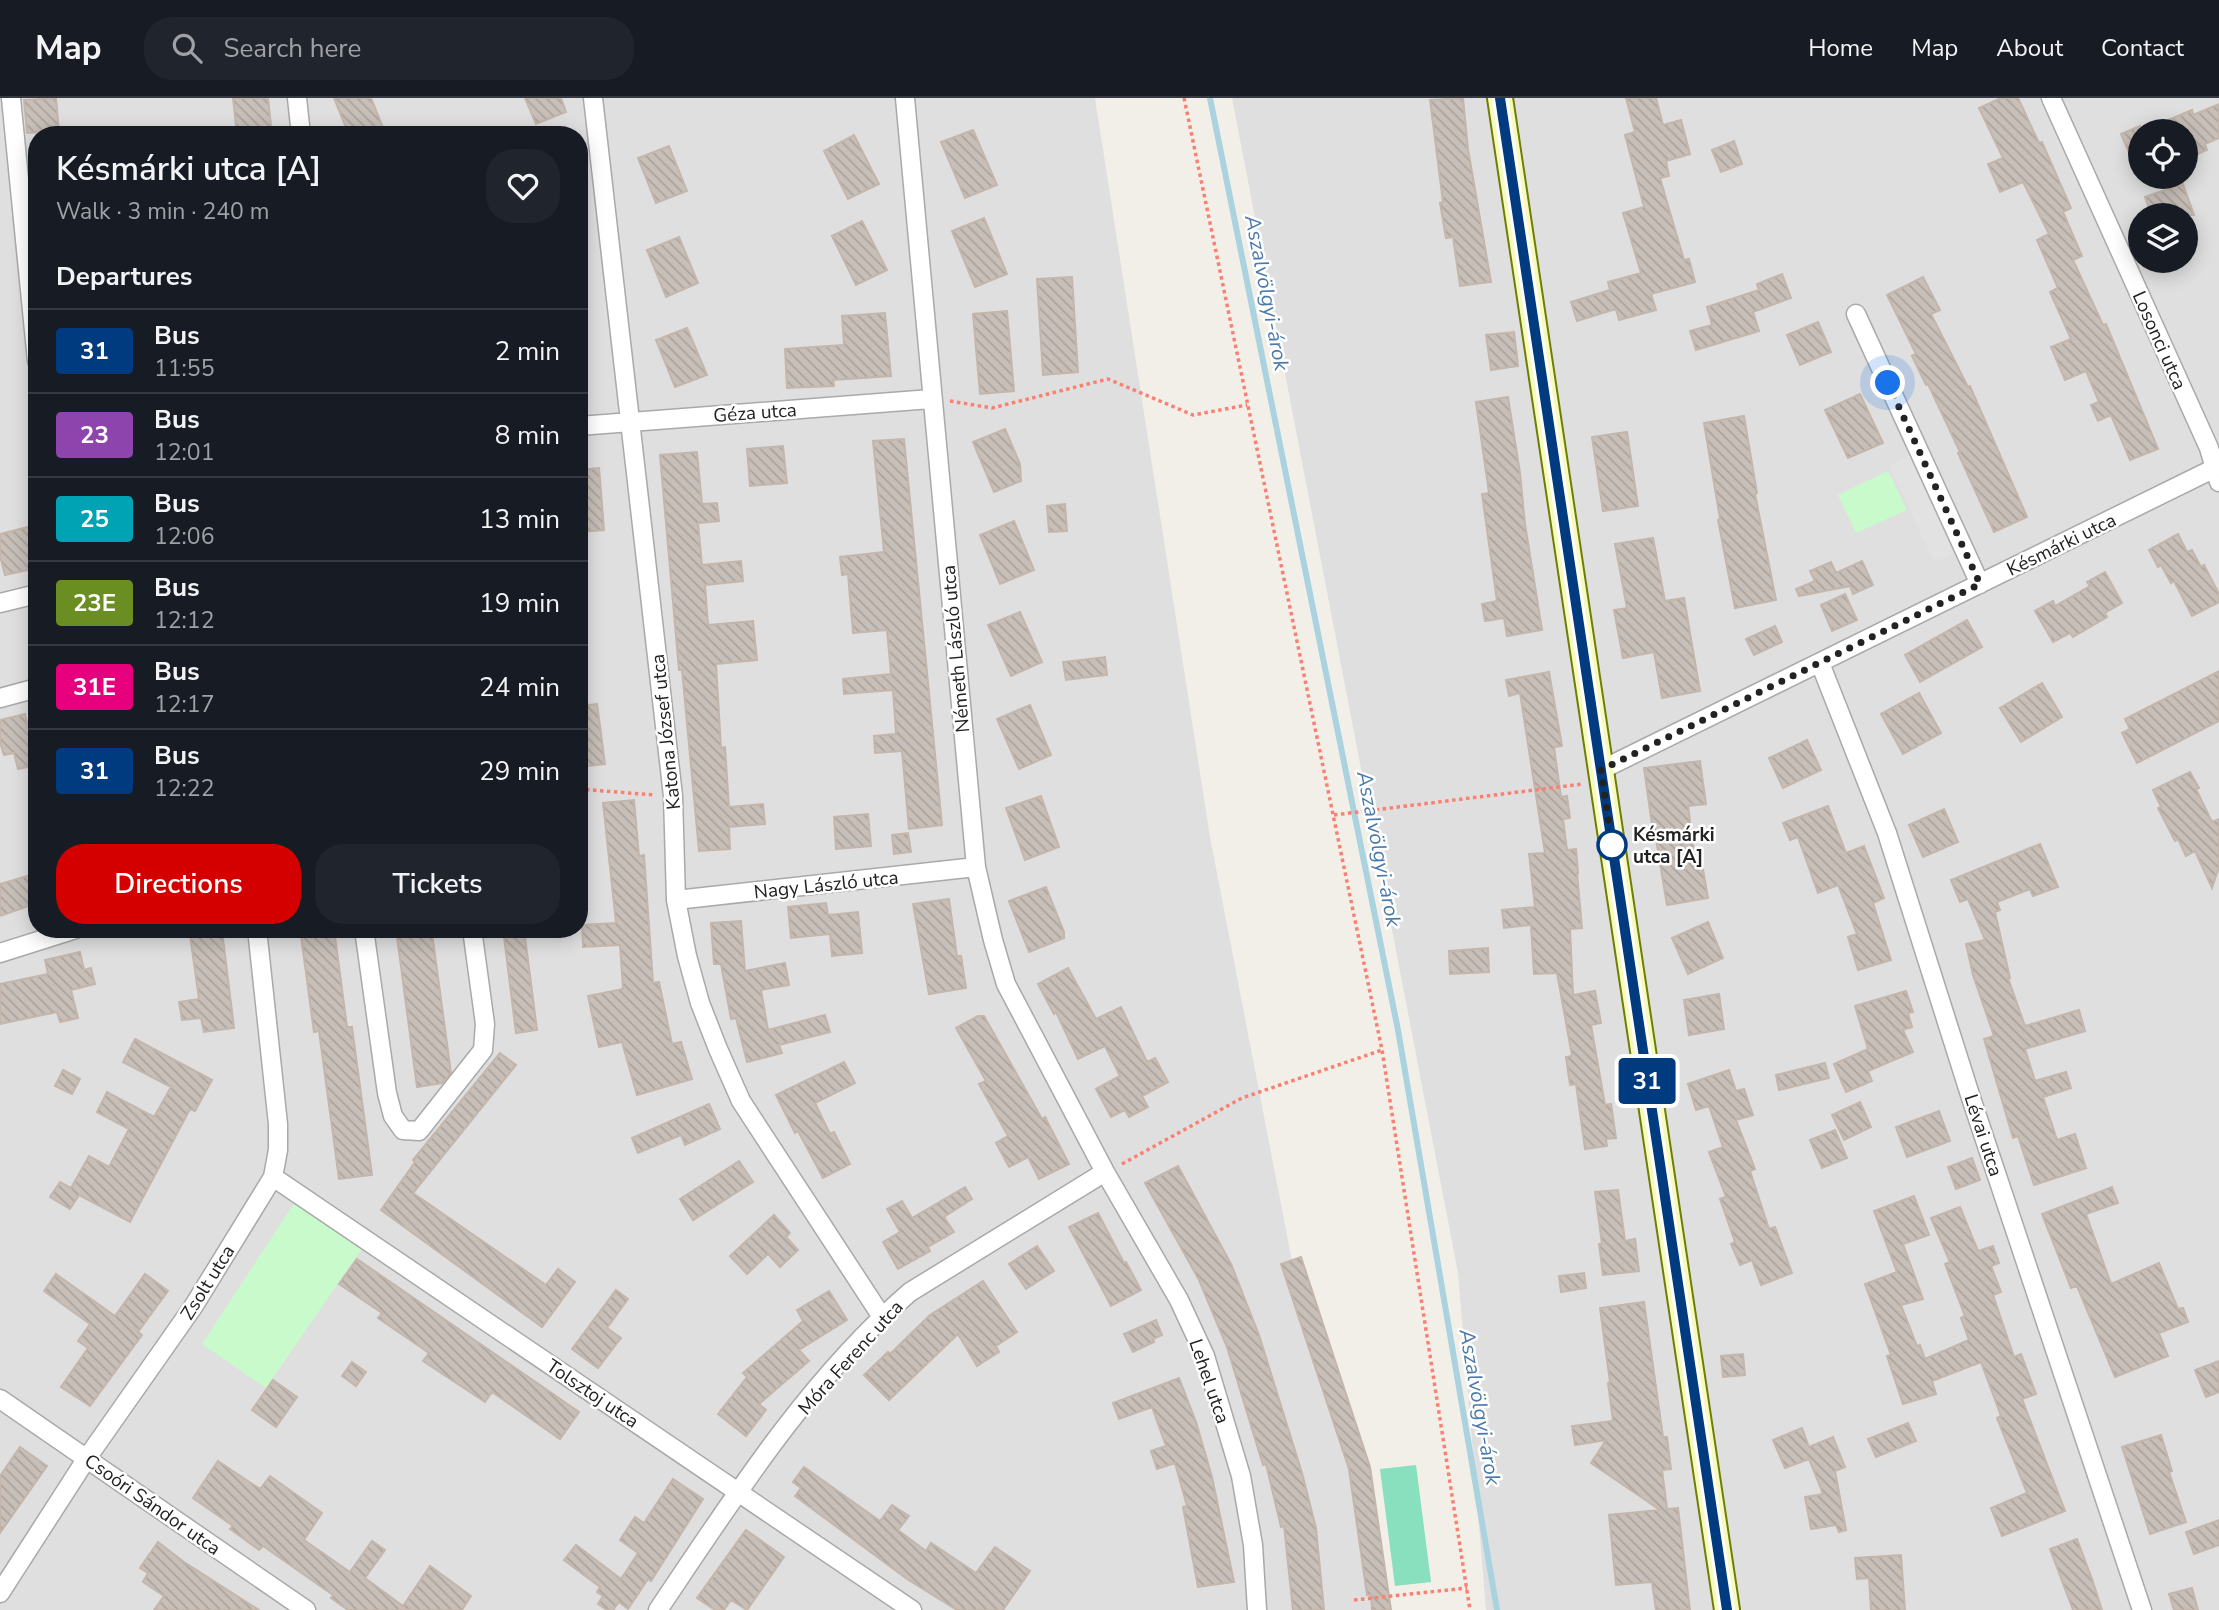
<!DOCTYPE html>
<meta charset="utf-8">
<style>
:root{--surface:#171b24;--page:#20242c;--text:#f1f3f6;--muted:#9ea1a6;--line:#363941;--accent:#d40000}
body{margin:0;font-family:"Nunito Sans",sans-serif;background:var(--page);color:var(--text);height:100vh;display:flex;flex-direction:column;font-size:26px;white-space:nowrap}
*{box-sizing:border-box;margin:0}
p{font-size:23px;color:var(--muted)}
.icon{flex:none;width:38px;height:38px;fill:none;stroke:currentColor;stroke-width:2;stroke-linecap:round;stroke-linejoin:round}
.map{position:relative;flex:1;overflow:hidden}
.sheet{position:absolute;left:28px;top:28px;width:560px;height:812px;display:flex;flex-direction:column;background:var(--surface);border-radius:28px;box-shadow:0 4px 18px #0003}
.sheet>*{flex:none}
.badge{padding:0 14px;border-radius:5px;font-size:24px;line-height:46px}
.buttons{position:absolute;left:2128px;top:21px;display:grid;gap:14px}
.buttons a{display:grid;place-items:center;width:70px;height:70px;border-radius:50%;background:var(--surface);box-shadow:0 4px 18px #0003;font-size:35px}
.you{position:absolute;width:35px;height:35px;margin:-18px;border:5px solid #fff;border-radius:50%;background:#1a73e8;box-shadow:0 0 0 10px #1a73e833}
.map>.badge{position:absolute;translate:-50% -50%;box-shadow:0 0 0 4px #fff}
h2{padding:0 28px;font-size:26px;line-height:63px}
.round{display:grid;place-items:center;flex:none;width:74px;height:74px;border-radius:28px;background:var(--page)}
.head{display:flex;align-items:center;justify-content:space-between;height:119px;padding:0 28px}
h1{font-size:33px;font-weight:600;line-height:52px}
.action{display:flex;gap:14px;margin-top:auto;padding:14px 28px}
.action a{flex:1;height:80px;border-radius:28px;background:var(--accent);color:#fff;font-size:28px;font-weight:600;line-height:80px;text-align:center}
.action a+a{background:var(--page);color:var(--text)}
ul{padding:0;list-style:none}
li{display:flex;align-items:center;gap:21px;height:84px;padding:0 28px;border-top:2px solid var(--line)}
li div{flex:1}
li b{display:block;font-size:26px}
li em{font-style:normal}
li .badge{min-width:77px;font-weight:700;text-align:center}
header{display:flex;align-items:center;gap:42px;box-sizing:border-box;height:98px;padding:0 35px;background:var(--surface);border-bottom:2px solid var(--line)}
header strong{font-size:33px}
nav{display:flex;gap:38px;margin-inline-start:auto;font-size:24px}
.search{width:490px;height:63px;background:var(--page);display:flex;align-items:center;gap:18px;box-sizing:border-box;padding:0 24px;border-radius:28px;color:var(--muted);font-size:26px}
.map>svg:first-child{display:block}
</style>
<header>
<strong>Map</strong>
<div class="search"><svg class="icon" aria-label="search" viewBox="0 0 24 24"><circle cx="10" cy="10" r="6"/><path d="M15 15l6 6"/></svg>Search here</div>
<nav><a>Home</a><a>Map</a><a>About</a><a>Contact</a></nav>
</header>
<div class="map">
<svg width="2219" height="1512" viewBox="0 0 2219 1512">
<defs>
<pattern id="building-back-hatch" width="6" height="6" patternUnits="userSpaceOnUse" patternTransform="scale(1.75)"><rect width="6" height="6" fill="#c7bfb8"/><path d="M-1 5l2 2M0 0l6 6M5-1l2 2" fill="none" stroke="#aba49e"/></pattern>
</defs>
<rect width="100%" height="100%" fill="#f2efe9"/>
<path fill="#e0dfdf" fill-rule="evenodd" d="M0 0H1095L1210 739 1292 1163 1371 1389 1378 1512H0ZM37 37H579V831H37Z
M1232 0H2219V1512H1486L1458 1175ZM2140 33H2186V79H2140ZM2140 117H2186V163H2140Z"/>
<path fill="#c8facc" d="M1888 373 1907 412 1856 435 1838 397Z
M295 1104 363 1149 266 1290 202 1246Z"/>
<path fill="#88e0be" d="M1416 1367 1431 1484 1395 1488 1380 1371Z"/>
<path fill="#e2e2e2" d="M1919 353 1964 451 1934 464 1889 367Z"/>
<g fill="none" stroke-linecap="round" stroke-linejoin="round">
<path stroke="#aad3df" stroke-width="6" d="M1210 0 1398 932 1497 1512"/>
</g>
<path fill="url(#building-back-hatch)" stroke="#c4b6ab" stroke-width="2" d="M56 0 59 33 27 35 24 2Z
M233 0H268L272 37H237Z
M334 0H371L384 32 372 37H349Z
M525 0H561L566 14 536 26Z
M1463 0 1468 51 1491 184 1460 188 1453 139 1446 140 1440 105 1443 104 1430 2Z
M1626 0H1656L1663 27 1681 22 1690 56 1666 63 1669 78 1660 80 1684 162 1689 161 1695 184 1651 196 1656 212 1619 222 1616 211 1577 223 1571 204 1610 192 1608 184 1641 175 1623 115 1644 109 1625 37 1635 34Z
M2001 0H2018L2039 45 2042 44 2071 110 2063 114 2082 158 2073 162 2103 227 2106 226 2158 351 2130 362 2111 317 2098 323 2091 307 2099 304 2086 273 2065 282 2051 249 2071 241 2050 194 2058 190 2037 142 2049 136 2023 84 2000 94 1988 66 2003 60 1979 10Z
M2219 6V40L2205 46 2207 52 2186 61V33H2142L2192 12 2193 17Z
M2140 28V80L2121 36Z
M973 32 997 87 965 100 941 44Z
M854 37 879 86 848 101 824 53Z
M1734 43 1742 66 1721 74 1712 52Z
M669 48 687 93 656 105 638 60Z
M2183 86 2194 117H2151L2145 99Z
M984 120 1007 176 975 189 952 133Z
M862 123 887 172 856 187 832 138Z
M679 139 698 185 666 199 647 152Z
M1782 176 1791 200 1753 214 1759 233 1696 252 1690 233 1712 227 1707 209 1759 192 1757 186Z
M1072 179 1078 274 1043 277 1037 181Z
M1923 179 1940 212 1931 216 1968 289 1970 288 2027 419 1994 434 1958 355 1960 354 1928 286 1926 287 1912 258 1916 256 1887 197Z
M1007 213 1014 293 980 296 973 216Z
M885 215 891 278 833 282 834 288 787 290 785 251 844 247 842 218Z
M1818 224 1831 254 1800 267 1787 237Z
M687 230 707 277 675 289 656 242Z
M1514 234 1518 268 1491 272 1486 237Z
M1860 296 1883 345 1848 360 1825 312Z
M1508 299 1520 375 1525 426 1542 532 1507 538 1504 520 1485 523 1482 506 1497 503 1482 396 1489 395 1476 304Z
M1744 318 1757 395 1755 396 1776 502 1735 510 1718 422 1720 421 1704 325Z
M1005 331 1020 366 1021 383 994 394 973 344Z
M1627 334 1638 408 1603 413 1592 339Z
M904 341 942 727 909 731 902 653 875 655 874 638 896 636 893 592 844 596 843 581 891 576 887 532 853 535 848 476 842 477 840 459 884 454 873 343Z
M783 348 787 385 750 388 747 351Z
M697 354 702 406 717 405 719 423 698 425 702 467 741 463 743 483 705 487 708 527 753 523 757 562 716 566 721 650 725 649 729 709 763 706 765 726 729 729 730 751 699 753 682 572H679L660 357Z
M599 370 604 432 579 434V372Z
M1065 406 1067 433 1049 434 1047 408Z
M1014 423 1034 472 1000 486 980 437Z
M28 429 37 470 5 477 0 458V436Z
M2178 436 2187 454 2192 452 2201 469 2204 467 2219 496V504L2192 518 2174 483 2171 485 2161 467 2158 469 2149 452Z
M1653 440 1665 503 1684 500 1700 593 1662 600 1654 554 1623 560 1614 512 1627 510 1615 446Z
M1862 463 1873 487 1853 496 1850 488 1799 498 1796 491 1815 483 1810 473 1831 464 1836 475Z
M2105 474 2122 505 2105 515 2107 519 2073 539 2070 535 2053 544 2035 513 2053 503 2055 508 2090 488 2087 484Z
M1845 496 1857 522 1832 533 1821 507Z
M1020 514 1042 564 1011 578 988 527Z
M1967 522 1982 549 1920 584 1905 557Z
M1775 528 1782 544 1754 557 1746 541Z
M1105 559 1107 577 1066 582 1063 564Z
M2219 573V623L2137 665 2122 635 2130 631 2125 621Z
M1549 574 1562 648 1554 649 1561 699 1567 698 1570 720 1563 721 1567 752 1576 751 1578 775H1577L1582 830 1570 831 1573 897 1595 893 1601 925 1591 927 1605 1007 1611 1006 1616 1040 1606 1041 1607 1048 1585 1051 1576 986 1570 987 1566 959 1572 958 1557 875 1534 876 1531 827 1504 830 1502 812 1535 809 1529 756 1545 755 1520 595 1509 598 1506 582Z
M2042 585 2062 619 2021 644 2000 610Z
M1919 595 1941 635 1903 656 1881 616Z
M597 606 605 666 579 669V608Z
M1030 607 1051 657 1019 671 997 621Z
M25 616 37 667 18 671 14 655 4 657 0 644V622Z
M1807 642 1821 672 1783 690 1769 660Z
M1700 663 1706 706 1688 708 1695 761 1701 760 1708 800 1667 807 1656 741H1654L1644 670Z
M2190 674 2199 690 2196 691 2212 724 2219 721V769L2212 790 2195 753 2186 758 2178 741 2175 743 2158 710 2161 709 2153 692Z
M1041 698 1059 749 1025 762 1006 710Z
M634 702 639 758 644 757 653 885 659 884 672 946 681 944 692 981 637 997 622 944 599 949 588 898 623 891 620 847 583 849 582 827 616 825 603 705Z
M1828 708 1846 755 1864 748 1884 800 1873 805 1891 862 1858 872 1848 839 1857 836 1838 787 1818 795 1798 739 1790 742 1783 725Z
M1944 711 1958 744 1923 759 1909 727Z
M868 716 871 748 836 751 834 719Z
M908 735 911 754 894 756 892 737Z
M2040 746 2058 789 2033 798 2030 791 1997 804 2000 812 1995 814 2010 880H2008L2025 928 2079 912 2085 933 2025 951 2035 983 2066 974 2071 990 2043 999 2057 1042 2075 1036 2086 1070 2034 1087 2018 1038 2013 1040 1984 941 1994 938 1973 877 1966 846 1985 842 1968 801 1960 804 1951 782Z
M37 775V805L0 818V786Z
M1046 789 1064 834V840L1029 854 1009 803Z
M949 801 957 858H961L966 890 929 896 913 806Z
M826 805 828 817 858 814 862 855 832 858 830 836 791 840 788 809Z
M741 823 745 873 785 865 789 887 761 892 768 932 825 917 830 934 779 947 782 955 747 964 736 920 731 921 721 866H714L711 825Z
M1708 824 1723 860 1688 876 1672 840Z
M300 831H334L347 929H352L372 1077 339 1081 319 933 314 934Z
M503 831H524L537 932 516 935Z
M222 832 234 930 204 934 201 920 182 922 179 904 199 901 190 837Z
M432 835 451 975 442 985 417 989 397 839Z
M1488 850 1489 874 1450 876 1449 853Z
M80 854 84 872 91 870 95 886 71 892 78 920 60 924 57 914 0 926V886L48 876 45 862Z
M1068 870 1096 921 1121 909 1147 964 1155 960 1168 984 1142 998 1148 1009 1129 1019 1125 1012 1111 1019 1096 991 1120 978 1105 948 1078 961 1056 914 1054 916 1038 886Z
M1906 893 1913 914 1908 915 1912 929 1903 932 1913 954 1868 973 1872 983 1846 994 1834 966 1868 951 1855 908Z
M1719 896 1724 931 1689 937 1684 902Z
M978 918H984L1042 1021 1045 1019 1069 1066 1039 1081 1028 1059 1009 1069 996 1045 1008 1038 979 986 986 983 956 930Z
M135 941 212 982 195 1013 190 1011 130 1124 79 1097 70 1111 50 1099 60 1084 71 1090 89 1058 109 1069 129 1031 97 1014 107 994 154 1019 171 989 123 964Z
M500 955 516 967 413 1095 546 1187 558 1171 575 1184 542 1229 381 1112 415 1064 413 1062Z
M844 964 855 985 815 1005 830 1036 834 1034 850 1066 823 1080 798 1033 795 1035 776 997Z
M1825 965 1829 980 1779 992 1776 977Z
M63 972 80 981 72 996 55 988Z
M1729 972 1736 993 1744 991 1753 1017 1736 1022 1755 1071 1750 1073 1769 1131 1775 1129 1792 1175 1761 1187 1752 1162 1740 1167 1731 1146 1735 1144 1720 1101 1726 1099 1709 1054 1723 1049 1709 1008 1696 1012 1688 986Z
M1860 1004 1871 1029 1844 1042 1832 1017Z
M709 1006 720 1031 685 1047 681 1037 638 1055 632 1040Z
M1939 1013 1950 1043 1907 1059 1896 1029Z
M1835 1032 1847 1060 1822 1070 1810 1042Z
M1972 1060 1980 1082 1956 1091 1948 1069Z
M739 1063 753 1084 693 1122 680 1101Z
M1178 1068 1231 1166 1259 1237 1302 1375 1316 1430 1324 1512H1293L1284 1428 1281 1429 1266 1366 1263 1367 1227 1249 1199 1182 1145 1085Z
M965 1089 972 1101 944 1119 954 1134 928 1149 930 1153 898 1171 883 1144 900 1134 887 1111 902 1103 912 1120Z
M2112 1089 2118 1105 2086 1116 2111 1186 2159 1165 2178 1211 2183 1210 2188 1224 2159 1235 2168 1258 2115 1279 2077 1188 2071 1190 2042 1116Z
M1618 1092 1625 1143 1635 1141 1639 1173 1603 1177 1599 1146H1602L1595 1094Z
M1914 1098 1929 1137 1903 1146 1923 1201 1901 1207 1917 1248 1920 1247 1925 1261 1969 1242 1961 1220 1965 1218 1945 1166 1950 1164 1931 1120 1960 1109 1978 1153 1993 1148 1999 1165 1991 1168 2001 1194 1993 1197 2014 1259 2021 1256 2036 1296 2022 1301 2065 1413 2002 1438 1991 1410 2027 1395 1997 1320 2001 1318 1981 1264 1932 1283 1936 1296 1903 1306 1887 1258 1891 1257 1865 1186 1897 1174 1874 1113Z
M1098 1115 1124 1165 1126 1164 1141 1192 1111 1208 1069 1129Z
M774 1117 790 1135 786 1139 798 1152 780 1169 768 1156 747 1176 730 1158Z
M1037 1148 1054 1173 1026 1191 1009 1166Z
M1301 1159 1370 1369 1391 1512H1372L1371 1497H1367L1349 1371 1281 1166Z
M357 1161 579 1314 560 1341 492 1294 485 1304 423 1263 429 1255 378 1220 382 1215 339 1186Z
M1584 1175 1586 1190 1561 1194 1559 1178Z
M56 1176 115 1218 145 1176 168 1193 138 1234 142 1237 90 1308 61 1289 88 1250 78 1243 90 1226 44 1193Z
M983 1183 1017 1234 996 1248 999 1254 977 1268 958 1236 889 1302 864 1277 888 1254 890 1256 930 1217Z
M616 1192 628 1201 607 1230 621 1240 598 1270 572 1251Z
M829 1193 847 1222 799 1252 809 1263 759 1306 766 1312 746 1338 718 1316 747 1279 743 1275 803 1223 797 1212Z
M1644 1204 1663 1339H1667L1671 1371 1662 1372 1667 1411 1678 1410 1690 1512H1656L1652 1484 1616 1487 1609 1417 1660 1412 1591 1365 1606 1342 1575 1347 1572 1328 1613 1323 1608 1285 1610 1284 1600 1210Z
M1156 1222 1162 1237 1153 1241 1154 1244 1133 1254 1124 1236Z
M1743 1256 1745 1277 1723 1279 1721 1258Z
M2219 1263V1294L2206 1299 2195 1272Z
M352 1264 366 1274 356 1288 342 1278Z
M1179 1280 1196 1324 1212 1379 1234 1484 1198 1489 1183 1409 1187 1408 1175 1365 1157 1371 1151 1353 1166 1348 1152 1309 1119 1321 1113 1305Z
M273 1282 297 1299 276 1329 252 1312Z
M1908 1325 1916 1343 1876 1359 1868 1341Z
M1802 1330 1809 1349 1833 1339 1845 1369 1835 1373 1846 1432 1839 1434 1836 1427 1811 1431 1805 1399 1823 1396 1809 1361 1785 1370 1773 1342Z
M2161 1337 2172 1373 2169 1374 2186 1424 2150 1436 2122 1349Z
M20 1349 47 1368 0 1435V1378Z
M218 1363 260 1391 270 1378 322 1415 304 1442 350 1474 372 1443 385 1452 365 1480 403 1508 430 1468 471 1498 462 1512H348L331 1500 333 1497 263 1448 259 1452 230 1431 233 1428 193 1400Z
M804 1369 880 1423 892 1407 909 1418 898 1432 926 1453 931 1445 976 1475 995 1449 1030 1473 1003 1512H957L907 1481 795 1398 801 1390 793 1384Z
M673 1381 703 1401 651 1483 648 1481 628 1511 619 1504 613 1512H607L598 1506 603 1498 597 1494 600 1489 564 1462 576 1447 621 1481 638 1455 620 1442 635 1419 644 1425Z
M2219 1422V1447L2194 1456 2186 1434Z
M746 1432 784 1459 747 1512 731 1502 724 1512H715L697 1500Z
M2077 1441 2092 1481 2102 1512H2073L2050 1451Z
M158 1444 184 1464 259 1512H154L164 1498 143 1484 148 1475 140 1470Z
M1901 1457 1905 1512H1871L1869 1480 1857 1481 1855 1460Z
M2192 1490 2198 1512H2174L2169 1496Z"/>
<g fill="none" stroke-linecap="round" stroke-linejoin="round">
<g stroke="#a9a9a9" stroke-width="21">
<path id="street" d="M11 0 37 263
M297 0 301 37
M593 0 673 698 676 802 687 858 700 905 718 951 741 1003 882 1219
M905 0 976 769 993 842 1006 886 1105 1074 1179 1202 1205 1258 1241 1378 1253 1447 1257 1512
M2051 0 2209 350 2219 384
M1856 216 1980 486
M579 328 931 301
M0 505 37 496
M1820 565 1887 735 1972 1003 2142 1512
M0 600 37 590
M1601 672 2219 368
M676 802 976 769
M364 831 387 995 393 1018 403 1032 419 1033 483 952 485 926 472 831
M0 855 76 831
M273 1079 912 1512
M0 1301 306 1512
M0 1495 87 1360 193 1209 273 1079 278 1052V1026L257 831
M658 1512C732 1402 809 1281 910 1194L1105 1074"/>
</g>
<g stroke="#707d05" stroke-width="28">
<path id="secondary" d="M1500 0 1727 1512"/>
</g>
<path stroke="#fa8072" stroke-width="3.5" stroke-dasharray="3.5 3.5" stroke-linecap="butt" d="M1184 0 1382 952 1470 1512
M950 303 992 310 1108 281 1193 317 1247 307
M579 691 654 697
M1334 717 1583 686
M1122 1066 1242 1000 1382 952
M1354 1502 1467 1490"/>
<use href="#street" stroke="#fff" stroke-width="18"/>
<use href="#secondary" stroke="#f7fabf" stroke-width="24"/>
</g>
<g fill="none" stroke-linecap="round" stroke-linejoin="round">
<g stroke="#fff" stroke-width="16">
<path id="line" d="M1500 0 1727 1512"/>
</g>
<use href="#line" stroke="#003b80" stroke-width="10"/>
<path stroke="#222" stroke-width="7" stroke-dasharray="0 12.6" d="M1612 747 1601 672 1980 486 1888 285"/>
</g>
<circle fill="#fff" stroke="#003b80" stroke-width="3.5" cx="1612" cy="747" r="14"/>
<g text-anchor="middle" stroke-width="5" stroke-linejoin="round" paint-order="stroke">
<g font-size="19" fill="#222" stroke="#fff">
<text transform="translate(2160 242) rotate(66)" y="7">Losonci utca</text>
<text transform="translate(755 314) rotate(-4)" y="7">Géza utca</text>
<text transform="translate(2061 446) rotate(-26)" y="7">Késmárki utca</text>
<text transform="translate(955 551) rotate(-95)" y="7">Németh László utca</text>
<text transform="translate(665 634) rotate(-96)" y="7">Katona József utca</text>
<text transform="translate(826 786) rotate(-6)" y="7">Nagy László utca</text>
<text transform="translate(1984 1037) rotate(72)" y="7">Lévai utca</text>
<text transform="translate(207 1184) rotate(-58)" y="7">Zsolt utca</text>
<text transform="translate(850 1259) rotate(-48)" y="7">Móra Ferenc utca</text>
<text transform="translate(1210 1283) rotate(71)" y="7">Lehel utca</text>
<text transform="translate(593 1295) rotate(34)" y="7">Tolsztoj utca</text>
<text transform="translate(153 1406) rotate(35)" y="7">Csoóri Sándor utca</text>
</g>
<g font-size="19" font-weight="bold" fill="#222" stroke="#fff" text-anchor="start">
<text x="1633" y="743">Késmárki<tspan x="1633" dy="22">utca [A]</tspan></text>
</g>
<g font-size="21" font-style="italic" fill="#4a7aab" stroke="#fff">
<text transform="translate(1267 195) rotate(79)" y="7">Aszalvölgyi-árok</text>
<text transform="translate(1379 751) rotate(79)" y="7">Aszalvölgyi-árok</text>
<text transform="translate(1480 1309) rotate(80)" y="7">Aszalvölgyi-árok</text>
</g>
</g>
</svg>
<div class="buttons">
<a><svg class="icon" aria-label="locate" viewBox="0 0 24 24"><circle cx="12" cy="12" r="6"/><path d="M12 2v4M12 18v4M2 12h4M18 12h4"/></svg></a>
<a><svg class="icon" aria-label="layers" viewBox="0 0 24 24"><path d="M12 4l9 5-9 5-9-5zM3 14l9 5 9-5"/></svg></a>
</div>
<div class="you" style="left:1888px;top:285px"></div>
<b class="badge" style="left:1647px;top:983px;background:#003b80;color:#fff">31</b>
<section class="sheet">
<div class="head"><div><h1>Késmárki utca [A]</h1><p>Walk · 3 min · 240 m</p></div><a class="round"><svg class="icon" aria-label="heart" viewBox="0 0 24 24"><path d="M12 20l-8-8c-3-5 5-10 8-4 3-6 11-1 8 4z"/></svg></a></div>
<h2>Departures</h2>
<ul>
<li><span class="badge" style="background:#003b80;color:#fff">31</span><div><b>Bus</b><p>11:55</p></div><em>2 min</em></li>
<li><span class="badge" style="background:#8e44ad;color:#fff">23</span><div><b>Bus</b><p>12:01</p></div><em>8 min</em></li>
<li><span class="badge" style="background:#00a3b4;color:#fff">25</span><div><b>Bus</b><p>12:06</p></div><em>13 min</em></li>
<li><span class="badge" style="background:#6b8e23;color:#fff">23E</span><div><b>Bus</b><p>12:12</p></div><em>19 min</em></li>
<li><span class="badge" style="background:#e6007e;color:#fff">31E</span><div><b>Bus</b><p>12:17</p></div><em>24 min</em></li>
<li><span class="badge" style="background:#003b80;color:#fff">31</span><div><b>Bus</b><p>12:22</p></div><em>29 min</em></li>
</ul>
<div class="action"><a>Directions</a><a>Tickets</a></div>
</section>
</div>
